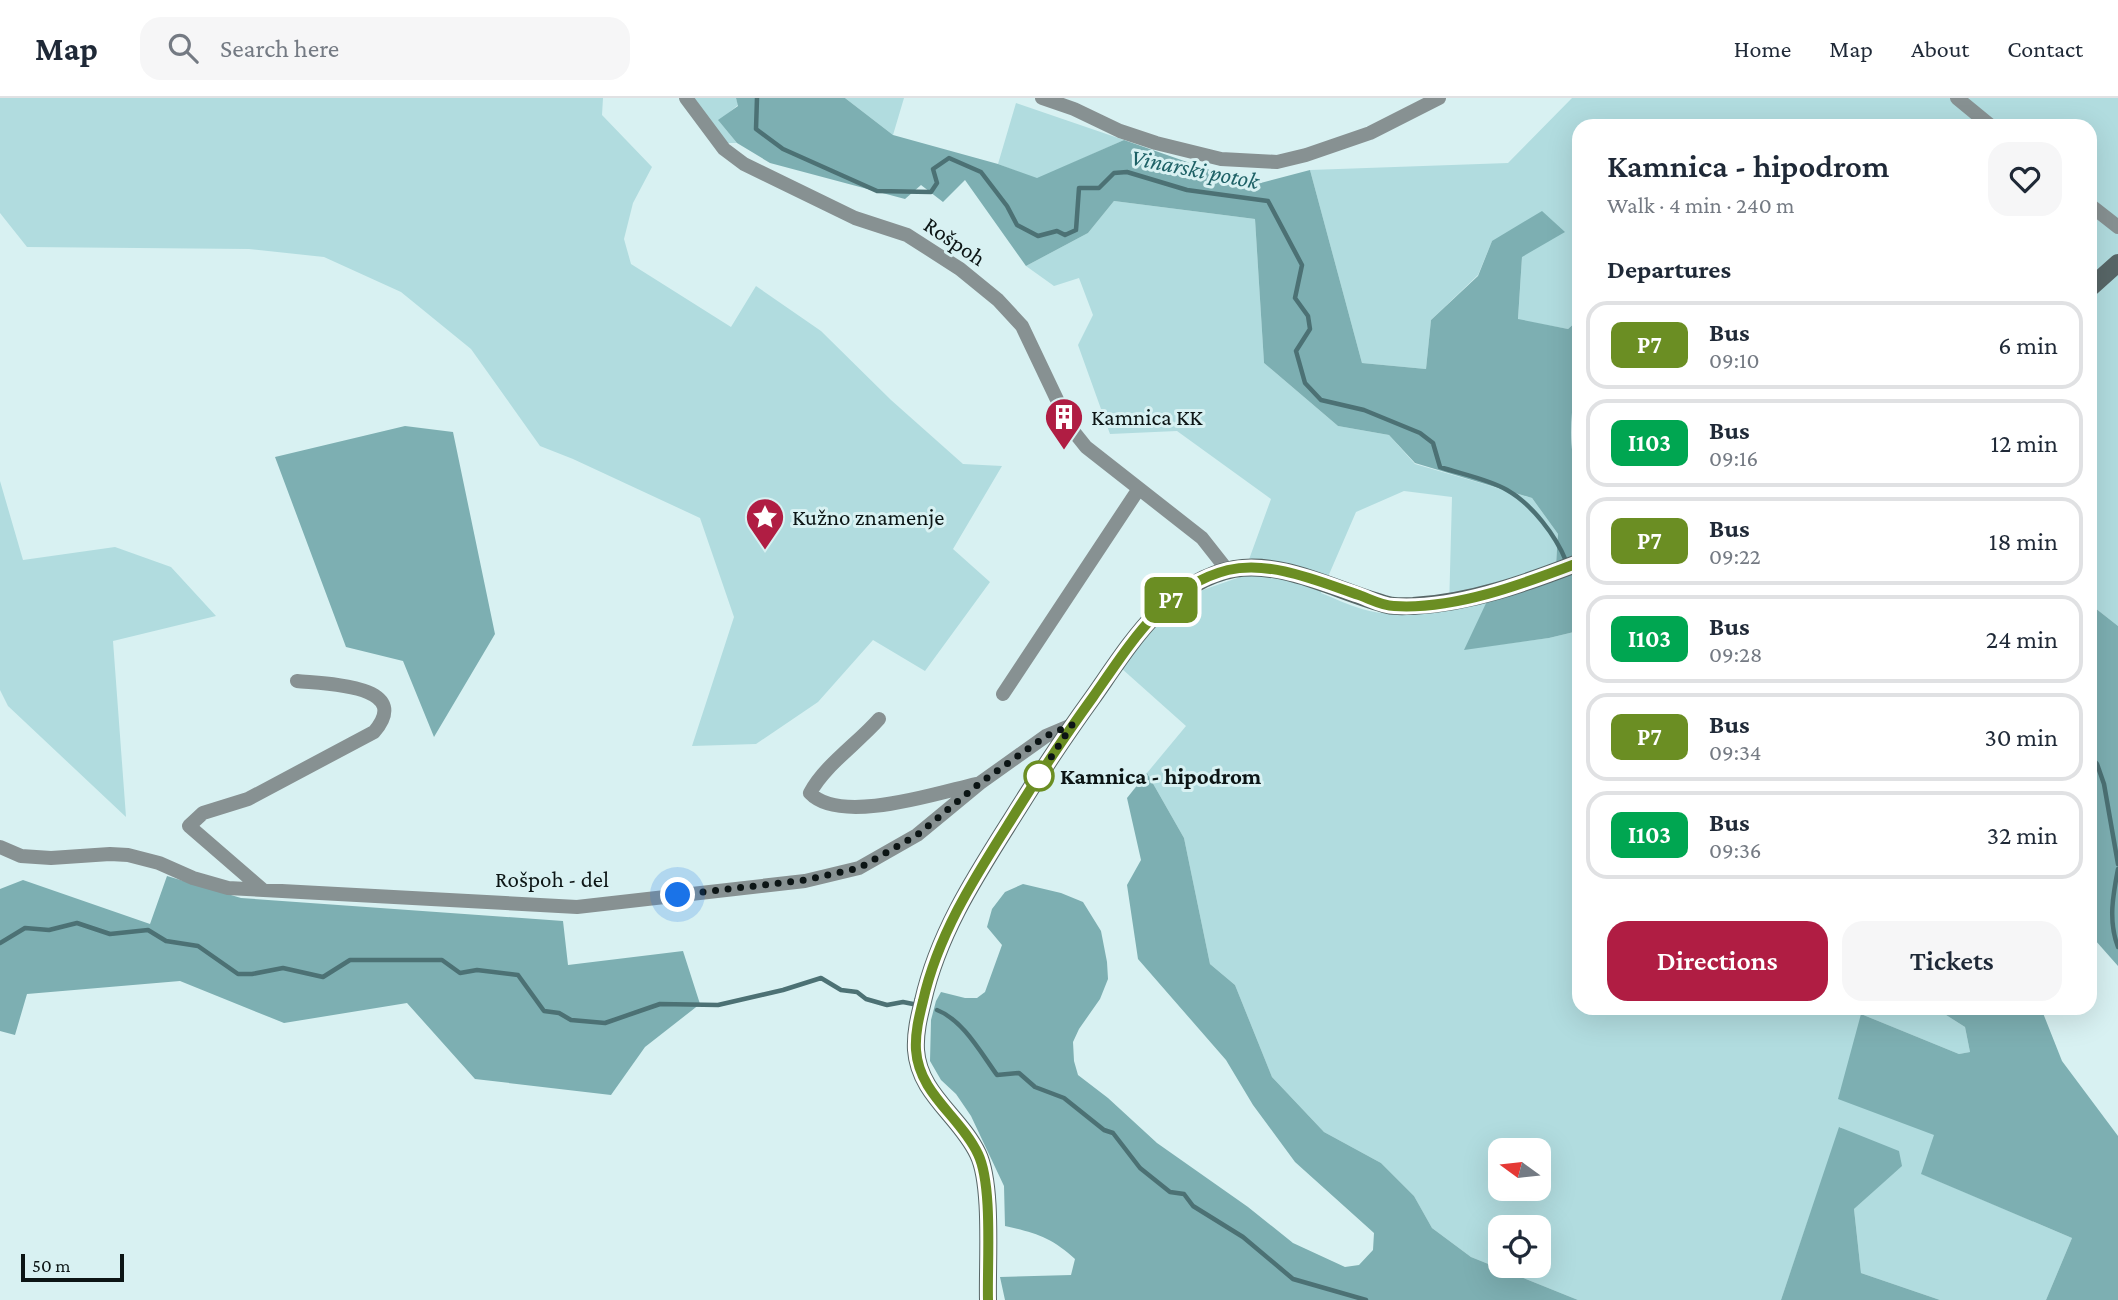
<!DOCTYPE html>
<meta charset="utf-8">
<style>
:root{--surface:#fff;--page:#f6f6f7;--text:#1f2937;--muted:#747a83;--line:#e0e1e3;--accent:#b01d43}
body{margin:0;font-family:"Crimson Pro",serif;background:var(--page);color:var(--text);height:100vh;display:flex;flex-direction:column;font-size:26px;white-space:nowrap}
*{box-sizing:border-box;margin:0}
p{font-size:23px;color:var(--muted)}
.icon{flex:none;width:38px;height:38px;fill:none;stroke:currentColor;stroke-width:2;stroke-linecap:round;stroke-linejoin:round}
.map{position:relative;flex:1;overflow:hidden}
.panel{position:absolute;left:1572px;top:21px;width:525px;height:896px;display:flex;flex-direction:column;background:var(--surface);border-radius:21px;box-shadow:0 7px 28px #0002}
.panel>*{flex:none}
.badge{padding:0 14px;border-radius:10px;font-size:24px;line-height:46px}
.needle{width:46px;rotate:285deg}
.fabs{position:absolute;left:1488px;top:1040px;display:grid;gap:14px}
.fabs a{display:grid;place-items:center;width:63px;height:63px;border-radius:14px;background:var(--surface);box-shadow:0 7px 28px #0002;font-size:35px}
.scale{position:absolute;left:21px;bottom:18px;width:103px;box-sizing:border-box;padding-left:7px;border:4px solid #0c1515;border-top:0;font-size:19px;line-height:24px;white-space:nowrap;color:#0c1515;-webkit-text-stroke:5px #d8f1f2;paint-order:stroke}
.you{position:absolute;width:35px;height:35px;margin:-18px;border:5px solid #fff;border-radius:50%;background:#1a73e8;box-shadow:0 0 0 10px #1a73e833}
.map>.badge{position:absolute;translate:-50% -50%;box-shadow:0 0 0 4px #fff}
h2{padding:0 35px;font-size:26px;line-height:63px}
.round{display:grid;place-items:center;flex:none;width:74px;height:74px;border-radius:21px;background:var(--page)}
.summary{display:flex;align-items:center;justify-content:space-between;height:119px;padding:0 35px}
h1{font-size:33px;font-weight:600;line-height:52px}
.cta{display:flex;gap:14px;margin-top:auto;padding:14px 35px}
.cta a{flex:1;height:80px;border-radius:21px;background:var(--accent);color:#fff;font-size:28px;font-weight:600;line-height:80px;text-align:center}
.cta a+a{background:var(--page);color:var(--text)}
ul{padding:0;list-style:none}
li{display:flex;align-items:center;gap:21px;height:88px;margin:0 14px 10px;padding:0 21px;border:4px solid var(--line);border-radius:21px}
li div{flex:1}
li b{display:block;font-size:26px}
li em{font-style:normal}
li .badge{min-width:77px;font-weight:700;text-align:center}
header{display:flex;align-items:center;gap:42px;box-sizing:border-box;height:98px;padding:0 35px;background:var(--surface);border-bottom:2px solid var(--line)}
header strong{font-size:33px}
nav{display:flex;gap:38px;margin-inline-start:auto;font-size:24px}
.search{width:490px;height:63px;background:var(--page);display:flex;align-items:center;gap:18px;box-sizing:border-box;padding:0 24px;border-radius:21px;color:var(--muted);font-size:26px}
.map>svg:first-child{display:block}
</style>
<header>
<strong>Map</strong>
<div class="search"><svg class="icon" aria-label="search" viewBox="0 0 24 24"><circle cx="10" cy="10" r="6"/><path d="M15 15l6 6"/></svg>Search here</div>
<nav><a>Home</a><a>Map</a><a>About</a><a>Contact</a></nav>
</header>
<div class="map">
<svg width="2118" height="1202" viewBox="0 0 2118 1202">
<rect width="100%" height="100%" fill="#d8f1f2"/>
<path fill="#b1dcdf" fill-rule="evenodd" d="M0 0H603L602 17 652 69 633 105 624 141 631 166 731 229 756 188 821 233 891 302 963 366 1002 368 953 451 990 484 925 573 873 542 818 604 756 646 692 648 734 519 700 420 573 361 540 348 471 251 401 194 324 159 249 151 27 149 0 115Z
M691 0H736L738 7 719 23 737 45H727Z
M845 0H904L893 37Z
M1572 0H2118V528L2090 506V28H1578V222L1568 231 1518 222 1522 159 1492 143 1478 177 1431 222 1426 271 1362 265 1310 72 1508 65Z
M1016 5 1124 42 1037 81 998 66Z
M1114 103 1255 121 1264 265 1338 328 1389 337 1415 366 1532 400 1558 436 1555 483 1465 551 1549 540 1578 533V910H1935L1965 929 1970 954 1959 956 1861 916 1935 1038 1922 1076 2072 1140 2046 1202H1940L1861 1175 1854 1111 1901 1068 1840 1029 1781 1202H1578L1471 1159 1432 1130 1414 1098 1381 1065 1324 1034 1272 979 1235 887 1210 866 1184 740 1147 675 1186 628 1121 570 1153 521 1194 495 1243 478 1271 401 1177 333 1110 336 1078 247 1093 217 1079 180 1054 188 1026 168 1088 135ZM1404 393 1452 399 1449 511C1421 513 1389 520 1362 511 1348 507 1334 500 1321 495L1356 414ZM1500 1052H1538V1090H1500ZM1500 1129H1538V1167H1500Z
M0 383 23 462 115 449 171 469 216 518 113 543 126 719 8 608 0 592Z"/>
<path fill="#7dafb2" d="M736 0H845L893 37 998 66 1037 80 1124 42 1253 87 1310 72 1362 265 1426 271 1431 222 1478 178 1492 143 1542 113 1565 134 1522 159 1518 221 1568 231 1578 222V296L1574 295C1571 321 1568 352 1578 375V533L1549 540 1464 552 1488 501 1555 483 1558 436 1532 400 1415 365 1389 337 1338 328 1264 265 1255 121 1114 103 1088 135 1026 168 965 82 943 104 921 87 905 101 770 65 737 45 718 22 738 8Z
M405 328 453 334 495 536 434 639 403 563 346 549 275 359Z
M2090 506 2118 528V868L2095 842 2090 862Z
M1147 675 1184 740 1210 866 1235 887 1272 979 1324 1034 1381 1065 1414 1098 1432 1130 1471 1159 1578 1202H1005L1000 1179 1071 1177 1075 1161C1053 1140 1034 1134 1005 1128L1004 1088 971 1018 956 996 941 982 930 963 931 922 936 903 941 894 965 900H977L985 894 1002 847 987 829 992 811 1005 794 1023 786 1061 795 1083 804 1101 833 1107 864 1108 881 1100 901 1079 931 1073 944 1074 963 1078 977 1108 1000 1157 1045 1248 1109 1293 1145 1345 1169 1359 1167 1373 1152 1374 1135 1295 1064 1253 1007 1226 962 1138 861 1127 787 1141 762 1127 700Z
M167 778 241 800 563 823 568 867 683 853 700 906 645 949 611 997 475 981 407 905 284 925 180 883 27 896 15 937 0 933V791L23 782 150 826Z
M1935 910H2041L2062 963 2118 1038V1202H2046L2072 1140 1921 1076 1934 1037 1838 1001 1861 916 1959 956 1970 954 1965 929Z
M1839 1029 1899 1053 1902 1068 1854 1111 1861 1175 1940 1202H1781Z"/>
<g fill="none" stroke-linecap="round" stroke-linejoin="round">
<path stroke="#4c7174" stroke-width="4.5" d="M757 0 756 31 783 51 877 93 931 94 937 85 933 71 949 60 981 74 1007 108 1017 127 1038 138 1057 133 1065 137 1076 132 1079 90H1099L1114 75 1127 74 1187 92 1268 103 1302 167 1295 200 1308 218 1310 231 1296 253 1305 285 1321 302 1364 312 1420 335 1433 345 1440 369C1461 376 1488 381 1507 392 1532 406 1556 438 1566 463
M2090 658 2097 666 2104 686 2118 766
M2118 771C2113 797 2108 823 2118 849
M0 845 25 830 49 832 77 825 110 836 148 832 166 843 198 848 238 876H252L283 870 323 879 350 862H442L460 875 477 872 518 877 544 913 559 915 571 922 605 925 660 906 718 907 783 892 821 880 841 892 857 894 866 901 887 907 903 904 918 907
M937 912C963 922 981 955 997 977L1019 975 1035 989 1064 1000 1104 1032 1113 1035 1140 1070 1170 1094 1184 1096 1193 1108 1243 1139 1293 1181 1366 1202"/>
<path stroke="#879192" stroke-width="14" d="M686 0 724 51 744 66 855 120 907 137 960 171 998 202 1022 228 1070 329 1086 349 1202 440 1228 473
M1042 0 1074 11 1120 33 1156 45 1221 61 1277 64 1306 57 1370 35 1439 0
M1957 0 1991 28
M2090 107 2118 129
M1003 596 1138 392
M879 621C858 645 824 668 810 695 840 727 937 695 976 686
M0 749 21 758 51 760 110 756 128 757 159 765 193 780 228 790 577 809 805 783 859 770 917 737 980 685 1046 638 1072 627
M263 792 189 728 203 715 248 701 374 634C415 586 323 586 297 583"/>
<path stroke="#586667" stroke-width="18" d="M2090 190 2118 165
M988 1202C987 1165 993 1087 978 1056 960 1018 919 996 916 952 915 935 919 919 923 903 938 836 975 779 1011 722 1037 680 1064 639 1093 599 1112 572 1133 539 1156 516 1178 494 1203 477 1234 471 1285 462 1340 495 1388 507 1396 509 1405 508 1413 508 1470 505 1526 485 1578 465"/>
</g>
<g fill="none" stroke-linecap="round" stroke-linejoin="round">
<g stroke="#fff" stroke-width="16">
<path id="line" d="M988 1202C987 1165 993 1087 978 1056 960 1018 919 996 916 952 915 935 919 919 923 903 938 836 975 779 1011 722 1037 680 1064 639 1093 599 1112 572 1133 539 1156 516 1176 495 1200 479 1228 472 1271 462 1320 484 1359 497 1370 501 1383 508 1394 508 1454 512 1523 486 1578 465"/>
</g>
<use href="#line" stroke="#6b8e23" stroke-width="10"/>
<path stroke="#0c1515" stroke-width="7" stroke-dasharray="0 12.6" d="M678 797 805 782 859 770 917 737 980 685 1046 638 1072 627 1039 678"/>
</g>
<defs>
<g id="building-pin" transform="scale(2.0125)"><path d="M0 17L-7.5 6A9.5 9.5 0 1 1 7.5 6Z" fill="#b01d43" stroke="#d8f1f2"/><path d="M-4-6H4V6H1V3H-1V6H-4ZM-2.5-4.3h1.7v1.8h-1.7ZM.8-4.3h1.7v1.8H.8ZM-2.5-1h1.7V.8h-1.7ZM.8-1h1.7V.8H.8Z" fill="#fff"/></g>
<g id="sight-pin" transform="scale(2.0125)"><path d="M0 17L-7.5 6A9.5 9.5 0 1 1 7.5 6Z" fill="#b01d43" stroke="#d8f1f2"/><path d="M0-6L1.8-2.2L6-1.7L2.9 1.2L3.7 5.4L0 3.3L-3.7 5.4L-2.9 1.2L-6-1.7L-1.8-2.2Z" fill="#fff"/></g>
</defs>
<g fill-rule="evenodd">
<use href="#building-pin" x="1064" y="319"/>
<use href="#sight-pin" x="765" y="419"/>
</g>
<circle fill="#fff" stroke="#6b8e23" stroke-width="3.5" cx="1039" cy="678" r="14"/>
<g text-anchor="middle" stroke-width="6" stroke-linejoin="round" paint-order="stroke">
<g font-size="23" fill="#0c1515" stroke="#d8f1f2">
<text transform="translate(955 143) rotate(34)" y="8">Rošpoh</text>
<text x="552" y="789">Rošpoh - del</text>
</g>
<g font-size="23" fill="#0c1515" stroke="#d8f1f2" text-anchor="start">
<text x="1091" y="327">Kamnica KK</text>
<text x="792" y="427">Kužno znamenje</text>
</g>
<g font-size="23" font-weight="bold" fill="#0c1515" stroke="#d8f1f2" text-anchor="start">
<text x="1060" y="686">Kamnica - hipodrom</text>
</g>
<g font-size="24" font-style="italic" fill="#1e6166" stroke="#d8f1f2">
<text transform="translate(1195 71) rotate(11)" y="8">Vinarski potok</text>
</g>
</g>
</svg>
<div class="fabs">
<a><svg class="needle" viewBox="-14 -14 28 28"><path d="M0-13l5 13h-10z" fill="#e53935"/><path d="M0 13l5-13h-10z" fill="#747a83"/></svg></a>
<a><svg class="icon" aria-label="locate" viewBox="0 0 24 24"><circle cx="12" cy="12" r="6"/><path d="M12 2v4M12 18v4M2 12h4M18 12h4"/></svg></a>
</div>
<div class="scale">50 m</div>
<div class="you" style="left:678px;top:797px"></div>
<b class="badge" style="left:1171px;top:502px;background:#6b8e23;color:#fff">P7</b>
<section class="panel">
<div class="summary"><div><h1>Kamnica - hipodrom</h1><p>Walk · 4 min · 240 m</p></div><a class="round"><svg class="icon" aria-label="heart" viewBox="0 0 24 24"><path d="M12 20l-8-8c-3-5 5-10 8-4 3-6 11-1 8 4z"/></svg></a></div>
<h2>Departures</h2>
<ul>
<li><span class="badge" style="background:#6b8e23;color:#fff">P7</span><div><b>Bus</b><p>09:10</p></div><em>6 min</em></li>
<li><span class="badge" style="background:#00a651;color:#fff">I103</span><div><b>Bus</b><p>09:16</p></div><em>12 min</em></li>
<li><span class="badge" style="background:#6b8e23;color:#fff">P7</span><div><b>Bus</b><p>09:22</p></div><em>18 min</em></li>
<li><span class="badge" style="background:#00a651;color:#fff">I103</span><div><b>Bus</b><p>09:28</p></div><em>24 min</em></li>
<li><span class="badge" style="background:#6b8e23;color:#fff">P7</span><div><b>Bus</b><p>09:34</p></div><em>30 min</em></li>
<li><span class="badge" style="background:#00a651;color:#fff">I103</span><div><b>Bus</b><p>09:36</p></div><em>32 min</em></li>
</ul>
<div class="cta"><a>Directions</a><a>Tickets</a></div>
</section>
</div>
